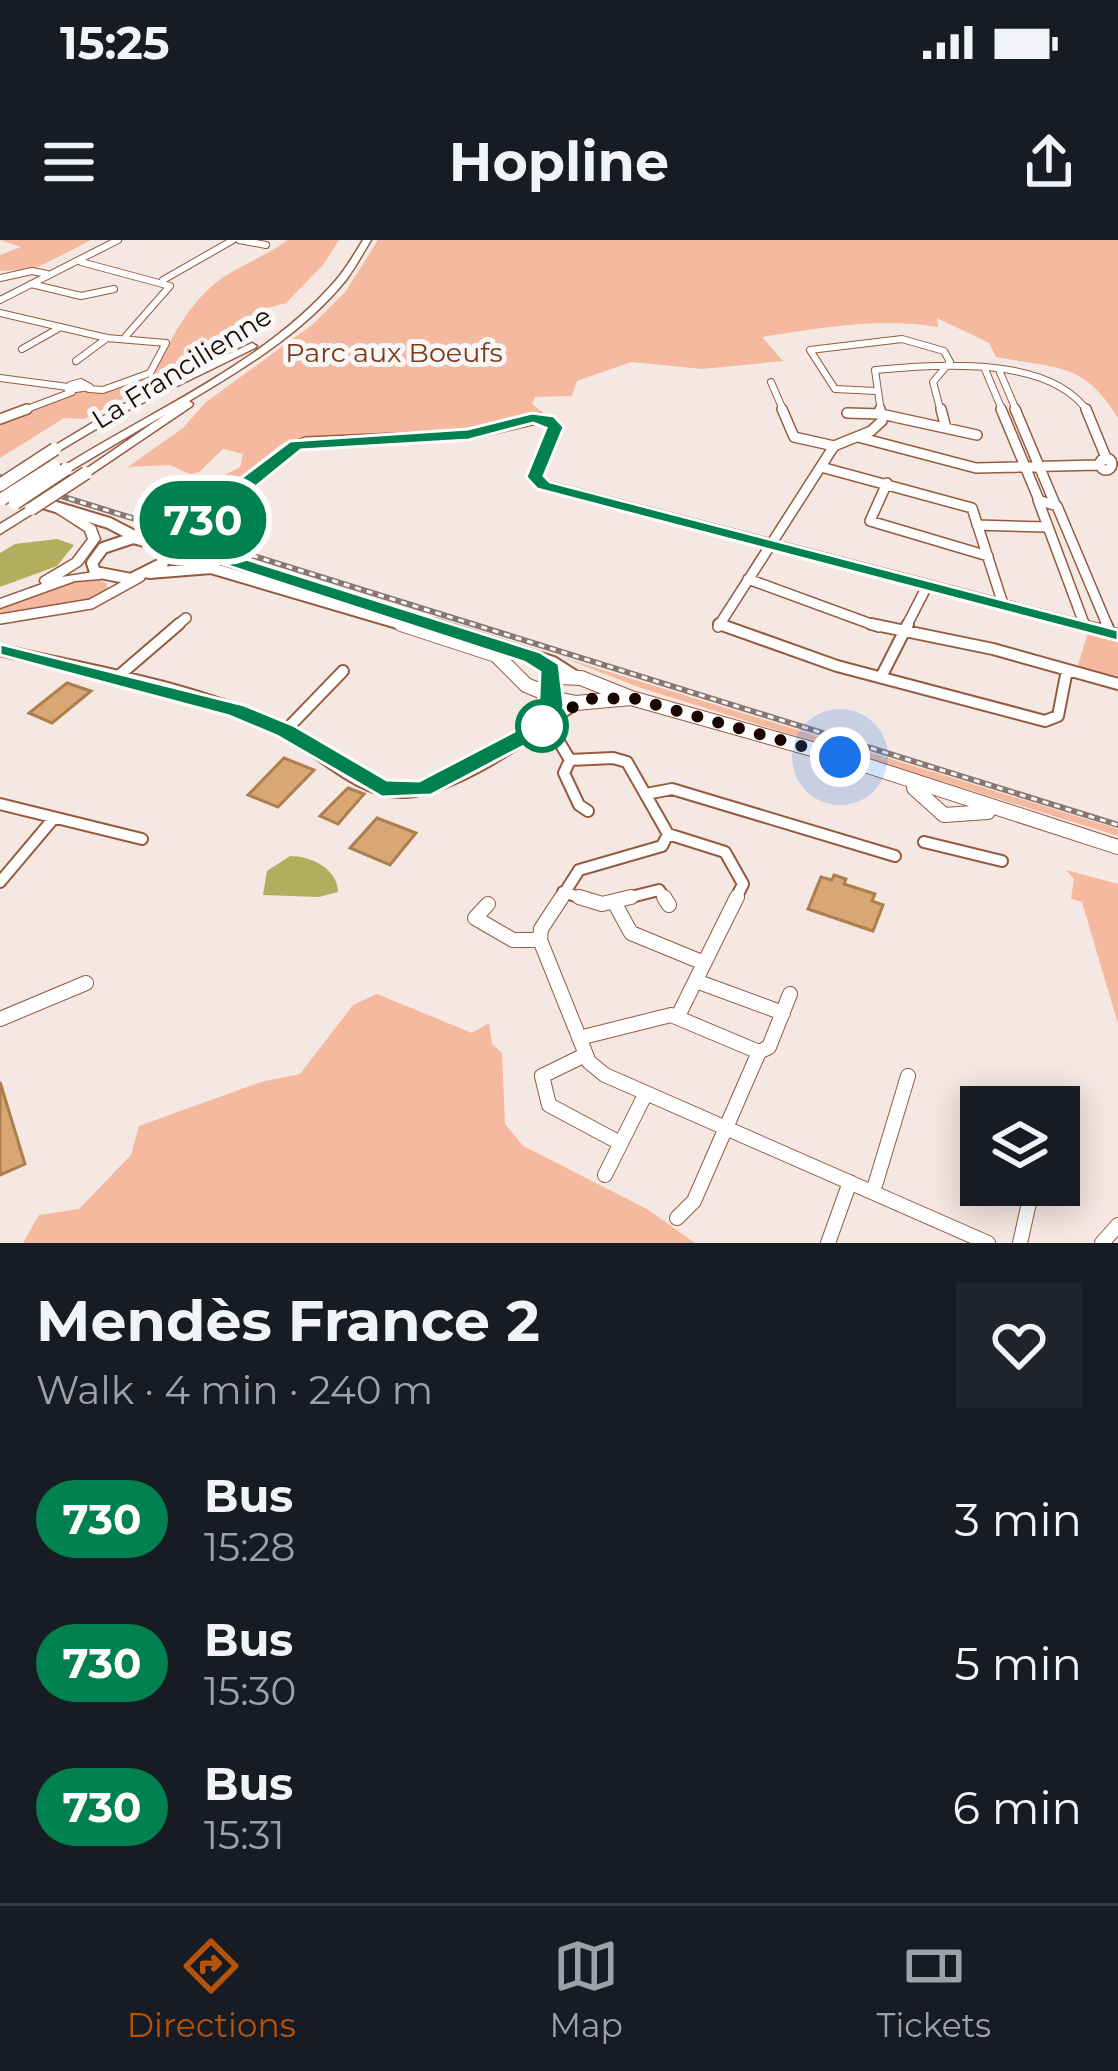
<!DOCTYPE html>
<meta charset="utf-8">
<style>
:root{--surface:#171b24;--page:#20242c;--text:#f1f3f6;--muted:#9ea1a6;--line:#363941;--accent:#b45309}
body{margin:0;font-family:Montserrat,sans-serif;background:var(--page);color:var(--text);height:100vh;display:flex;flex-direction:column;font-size:45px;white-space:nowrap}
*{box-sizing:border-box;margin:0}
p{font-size:39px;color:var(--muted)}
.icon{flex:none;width:66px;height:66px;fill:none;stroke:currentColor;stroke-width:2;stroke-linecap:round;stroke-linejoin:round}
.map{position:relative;height:1003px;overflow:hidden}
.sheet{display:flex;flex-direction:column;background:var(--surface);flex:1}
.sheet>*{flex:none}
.badge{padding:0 24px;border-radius:39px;font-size:42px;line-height:78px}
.fabs{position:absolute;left:960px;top:846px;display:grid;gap:24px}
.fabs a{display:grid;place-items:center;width:120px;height:120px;border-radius:0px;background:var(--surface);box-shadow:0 6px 30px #0003;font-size:60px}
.you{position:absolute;width:60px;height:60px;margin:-30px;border:9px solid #fff;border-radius:50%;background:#1a73e8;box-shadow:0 0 0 18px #1a73e833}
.map>.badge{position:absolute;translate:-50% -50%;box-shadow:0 0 0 6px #fff}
.round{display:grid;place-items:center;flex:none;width:126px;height:126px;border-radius:0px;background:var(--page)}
.overview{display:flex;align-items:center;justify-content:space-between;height:204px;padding:0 36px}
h1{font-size:57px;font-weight:700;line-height:90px}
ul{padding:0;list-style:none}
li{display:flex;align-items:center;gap:36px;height:144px;padding:0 36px}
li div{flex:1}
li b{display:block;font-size:45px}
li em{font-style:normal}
li .badge{min-width:132px;font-weight:700;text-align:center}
.status{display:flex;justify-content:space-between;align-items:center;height:84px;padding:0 60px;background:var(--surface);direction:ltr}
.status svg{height:33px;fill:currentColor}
header{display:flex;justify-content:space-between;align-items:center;height:156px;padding:0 36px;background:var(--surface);font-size:54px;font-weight:700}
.tab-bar{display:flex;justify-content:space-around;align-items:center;height:168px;border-top:3px solid var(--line);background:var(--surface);font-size:33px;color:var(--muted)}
.tab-bar a{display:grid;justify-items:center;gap:6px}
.tab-bar .current{color:var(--accent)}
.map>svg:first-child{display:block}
</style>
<div class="status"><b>15:25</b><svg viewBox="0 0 49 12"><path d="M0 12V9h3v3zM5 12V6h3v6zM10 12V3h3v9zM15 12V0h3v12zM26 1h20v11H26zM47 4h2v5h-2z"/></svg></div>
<header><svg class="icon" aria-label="menu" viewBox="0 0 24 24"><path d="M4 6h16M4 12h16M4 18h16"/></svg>Hopline<svg class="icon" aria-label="share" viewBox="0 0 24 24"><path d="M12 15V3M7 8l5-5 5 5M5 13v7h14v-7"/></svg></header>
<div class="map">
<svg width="1118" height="1003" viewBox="0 0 1118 1003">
<rect width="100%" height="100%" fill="#f5e7e1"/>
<path fill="#f4b99e" d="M91 0 34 29 0 31V15L21 7 0 0Z
M288 0H339L323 25 286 63 267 68 175 132 84 179 64 178 0 218V181L66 152 91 150 156 131C173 94 193 55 230 33 249 22 270 13 288 0Z
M378 0H1118V178C1083 121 1057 129 996 117L989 103 937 78 938 87C880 77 820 88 762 97L783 121 702 129 631 122 577 141 572 156 535 157 532 164 542 172 467 189 284 202 207 263 199 258 221 249 219 238 240 227 243 214 223 209 199 232 190 234 170 225 128 227 183 188 206 162 312 85 346 51Z
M94 338 106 343 108 352 85 363 0 374V368L66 341Z
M1088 392 1118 398V440L1077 429Z
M564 418 1118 589V596L641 448Z
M1066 630 1118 644V784L1082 662 1071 659 1074 639Z
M377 754 472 793 489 783 492 804 502 813 505 884 523 906 647 969 695 1003H23L39 975 79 969 131 915 139 886 261 842 300 834 353 765Z"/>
<path fill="#b3ae5e" d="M57 299 74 305 57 326 0 347V313L15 304Z
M290 616C311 616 338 629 338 652L319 657 263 655 267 631Z"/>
<path fill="#d9a775" stroke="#ae7e4d" stroke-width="3" d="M67 443 91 451 52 483 29 473Z
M284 518 314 530 278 567 248 555Z
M348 548 364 554 338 584 320 576Z
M377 578 416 593 390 625 350 608Z
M834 635 846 639 844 644 875 654 872 661 883 665 873 691 808 669 821 637 832 640Z
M0 842 25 924 0 935Z"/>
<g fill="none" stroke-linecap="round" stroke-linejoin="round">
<g stroke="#965b3f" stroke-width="8">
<path id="minor-far3" d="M239 0 266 5
M81 22 170 46 126 96
M0 38 32 31 47 34
M163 40 233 0
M31 44 81 56 114 49
M0 60 118 0
M0 73 107 98 166 103 150 133 103 150 89 149
M22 109 61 87
M76 121 107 98
M984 127 1003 172
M999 130 1017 172
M0 138 68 147
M81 142 90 147 68 150 70 145Z
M771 142 784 172
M876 151 835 149 810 110 902 99 944 111 950 122
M19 172 72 152
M881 172 875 130C936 124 1050 115 1088 172
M941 172 933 142 950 122"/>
</g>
<g stroke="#965b3f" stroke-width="12">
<path id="minor-far2" d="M782 169 794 197 834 206
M941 169 946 188
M1001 169 1039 260
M1015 169 1055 264
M1086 169 1107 220
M847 173 881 174 977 195
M0 179 27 169
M858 197 976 228 1098 225
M1100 224a6 6 0 1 1 12 0a6 6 0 1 1-12 0Z
M821 227 972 268 1003 364
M887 243 870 281 988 316
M215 266 289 209 306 202 469 195 540 178 555 186 535 237 544 245 1089 387
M977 285 1046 287
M223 318 443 387
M748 339 879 387
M0 379 91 364 140 337
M1085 386 1038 260 1057 266 1108 387
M175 387 186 378
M718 387 834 206 871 191 882 181 880 169
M906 387 926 348"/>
</g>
<g stroke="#965b3f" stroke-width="14">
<path id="minor-far1" d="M434 384 553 422 575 436
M719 384 837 426 1045 481 1058 476 1067 430
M871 384 993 409 1118 444
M1077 384 1118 395
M1106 384 1110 393
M0 410C93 431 188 446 275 486 315 505 358 555 405 552 457 549 534 492 576 463
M881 437 908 384
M115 439 179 384
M548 483 570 520 613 518 627 522 668 594 662 606 579 630 560 660
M285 491 343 431
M570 520 564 533 579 565 588 571
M646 554 672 549 895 616
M0 564 142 599
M668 594 725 612 743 644 735 660
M924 602 1002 621
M0 642 54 578
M563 652 589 660
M619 660 659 650 666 660"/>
</g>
<g stroke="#965b3f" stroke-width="16">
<path id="minor" d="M562 657 541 689 540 700 589 822 605 835 988 1003
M579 657 602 664 631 657
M664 657 669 665
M614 662 631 693 704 723
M488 664 475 678 513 700H540
M696 741 783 773
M678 776 737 657
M0 779 86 743
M579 798 671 775 759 812
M585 815 542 836 549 865 620 903
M605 935 646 853
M873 952 908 836
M677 978 694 961 759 812 769 807 790 754
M828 1003 850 942
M1020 1003 1033 945
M1102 1003 1118 985"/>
</g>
<g stroke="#965b3f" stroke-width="14">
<path id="major-far1" d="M33 260 109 283 136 297
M133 298 163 306V323L131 339 95 332 92 323 103 308Z
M149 333 211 328 411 387"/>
</g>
<g stroke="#965b3f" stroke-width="16">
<path id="major" d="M401 384 496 415 526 445 550 455
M560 437 581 438 631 458 576 463 552 458 548 448Z
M631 458 840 517 1118 607
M914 548 944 575 988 572"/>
</g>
<g stroke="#965b3f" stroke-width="3">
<path id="highway" d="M363 0H371C363 13 355 28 346 40 304 92 245 128 189 161L193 164 192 166 90 235 86 236 80 233 166 174 70 231H62V227C155 169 265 123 337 39 347 27 355 13 363 0Z
M252 103 257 106 255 108 130 169 59 211H51L49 209 122 165Z
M58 264 95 286 100 299 81 325 62 337 100 331 106 335 100 339 75 341 0 368V359L42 344 40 341 41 338 73 319 88 299 85 291 54 271 52 268Z
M31 265 37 269 35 272 0 294V284Z"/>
</g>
<use href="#minor-far3" stroke="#fff" stroke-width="6"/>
<use href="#minor-far2" stroke="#fff" stroke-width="9"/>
<use href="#minor-far1" stroke="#fff" stroke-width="10"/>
<use href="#minor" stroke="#fff" stroke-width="14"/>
<use href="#major-far1" stroke="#fff" stroke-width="10"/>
<use href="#major" stroke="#fff" stroke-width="14"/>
<use href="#highway" fill="#fff" fill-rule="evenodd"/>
<g stroke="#887671" stroke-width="6">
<path id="rail" d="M0 237 1118 585"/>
</g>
<use href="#rail" stroke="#f7f7f7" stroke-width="3" stroke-dasharray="6" stroke-linecap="butt"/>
<g stroke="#965b3f" stroke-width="12" stroke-linecap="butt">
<path id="minor-bridge" d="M215 266C196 287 199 304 223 318"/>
</g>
<g stroke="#965b3f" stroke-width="15" stroke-linecap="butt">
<path id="highway-bridge" d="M0 245 55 209
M2 259 54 226
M15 263 66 229
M31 269 86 233"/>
</g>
<use href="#minor-bridge" stroke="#fff" stroke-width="9"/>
<use href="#highway-bridge" stroke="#fff" stroke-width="12"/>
</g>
<path fill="#00814f" stroke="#fff" stroke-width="3" d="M532 173 554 176 564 187 544 236 550 242 1118 390V401L537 249 526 237 546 188 533 183 469 200 301 210 211 283 213 301 230 314 540 412 559 424 564 466 556 489 431 555 382 557 277 496 229 476 0 415V404L244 465 293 485 387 540 419 541 538 479 540 432 524 422 216 322 193 304 192 282 209 262 290 201 468 189Z"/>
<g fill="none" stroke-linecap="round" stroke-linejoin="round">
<path stroke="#1b0500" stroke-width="12" stroke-dasharray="0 21.6" d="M542 486 539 488 586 459 632 458 840 517"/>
</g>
<circle fill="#fff" stroke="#00814f" stroke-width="6" cx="542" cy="486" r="24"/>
<g text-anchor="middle" stroke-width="10" stroke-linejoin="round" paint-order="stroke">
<g font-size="27" fill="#7d3915" stroke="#f7f7f7">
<text x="394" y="122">Parc aux Boeufs</text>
</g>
<g font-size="27" fill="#1b0500" stroke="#f7f7f7">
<text transform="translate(182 128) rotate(-32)" y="9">La Francilienne</text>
</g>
</g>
</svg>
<div class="fabs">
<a><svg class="icon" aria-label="layers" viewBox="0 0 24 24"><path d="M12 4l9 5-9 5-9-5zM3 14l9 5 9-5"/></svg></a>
</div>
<div class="you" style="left:840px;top:517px"></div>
<b class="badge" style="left:203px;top:280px;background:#00814f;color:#fff">730</b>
</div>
<section class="sheet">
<div class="overview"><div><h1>Mendès France 2</h1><p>Walk · 4 min · 240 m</p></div><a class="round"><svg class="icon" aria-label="heart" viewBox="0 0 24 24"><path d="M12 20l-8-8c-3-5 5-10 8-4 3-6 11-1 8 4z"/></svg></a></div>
<ul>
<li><span class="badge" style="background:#00814f;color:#fff">730</span><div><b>Bus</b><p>15:28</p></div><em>3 min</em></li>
<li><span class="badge" style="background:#00814f;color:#fff">730</span><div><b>Bus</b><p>15:30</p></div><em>5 min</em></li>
<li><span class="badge" style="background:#00814f;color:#fff">730</span><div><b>Bus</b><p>15:31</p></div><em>6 min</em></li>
</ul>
</section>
<nav class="tab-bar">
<a class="current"><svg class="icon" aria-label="directions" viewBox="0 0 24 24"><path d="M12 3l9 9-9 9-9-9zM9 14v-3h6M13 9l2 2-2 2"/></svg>Directions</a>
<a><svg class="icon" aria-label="map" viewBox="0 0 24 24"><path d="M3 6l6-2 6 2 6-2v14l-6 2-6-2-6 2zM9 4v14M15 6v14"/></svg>Map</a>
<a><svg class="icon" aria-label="tickets" viewBox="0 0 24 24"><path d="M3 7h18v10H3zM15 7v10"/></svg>Tickets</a>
</nav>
